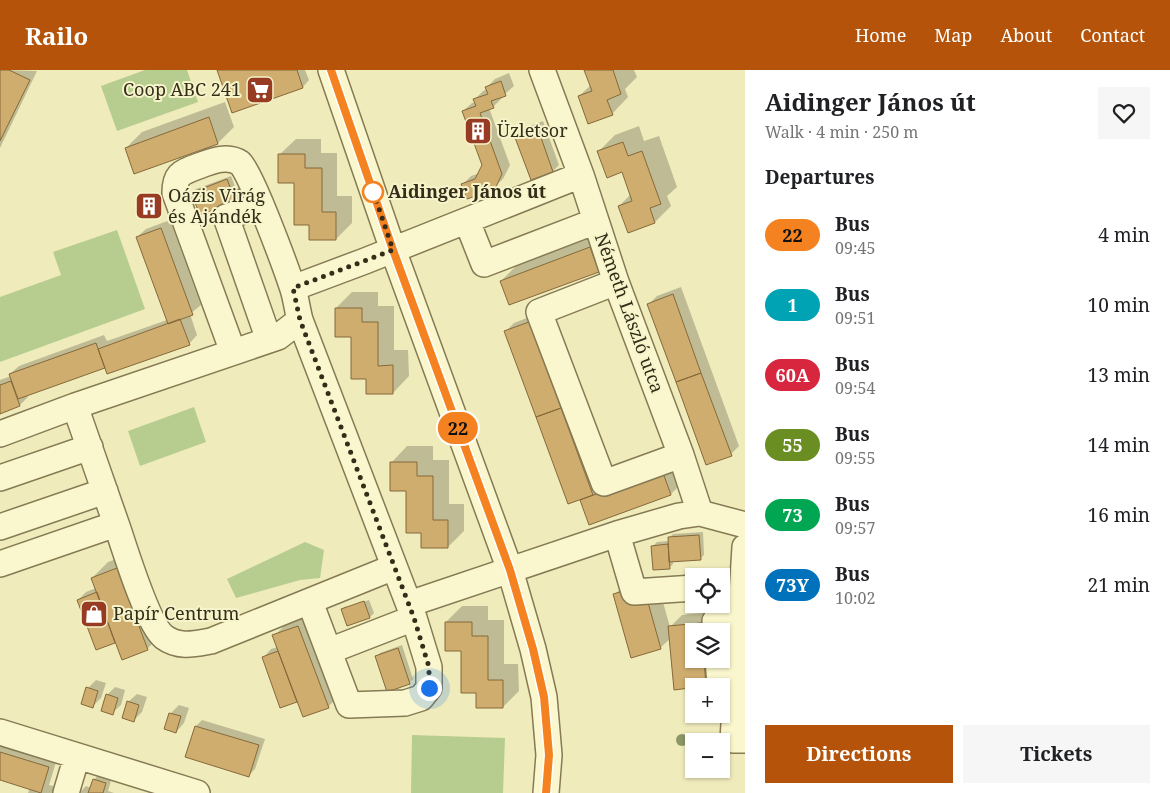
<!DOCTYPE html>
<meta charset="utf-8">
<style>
:root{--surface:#fff;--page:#f6f6f6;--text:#202124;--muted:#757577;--accent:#b45309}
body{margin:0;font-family:"Noto Serif",serif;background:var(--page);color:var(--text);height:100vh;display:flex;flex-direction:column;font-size:19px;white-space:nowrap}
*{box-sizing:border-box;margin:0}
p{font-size:16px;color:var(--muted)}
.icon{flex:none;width:28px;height:28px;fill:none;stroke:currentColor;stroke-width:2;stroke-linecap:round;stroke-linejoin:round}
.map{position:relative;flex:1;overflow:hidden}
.details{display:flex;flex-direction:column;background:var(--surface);width:425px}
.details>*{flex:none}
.badge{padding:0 10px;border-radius:16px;font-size:18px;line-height:32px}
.buttons{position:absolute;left:685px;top:498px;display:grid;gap:10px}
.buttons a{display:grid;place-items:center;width:45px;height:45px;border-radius:0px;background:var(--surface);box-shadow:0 1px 4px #0004;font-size:25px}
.you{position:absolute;width:25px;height:25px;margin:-12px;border:4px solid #fff;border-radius:50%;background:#1a73e8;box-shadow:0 0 0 8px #1a73e833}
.map>.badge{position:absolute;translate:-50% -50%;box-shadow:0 0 0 2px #fff}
h2{padding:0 20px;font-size:19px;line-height:45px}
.round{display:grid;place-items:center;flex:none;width:52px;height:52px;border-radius:0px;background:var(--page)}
.summary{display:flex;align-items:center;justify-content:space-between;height:85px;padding:0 20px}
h1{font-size:24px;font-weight:700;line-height:38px}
.button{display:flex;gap:10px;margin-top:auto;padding:10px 20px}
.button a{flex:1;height:58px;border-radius:0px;background:var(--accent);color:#fff;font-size:20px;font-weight:700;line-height:58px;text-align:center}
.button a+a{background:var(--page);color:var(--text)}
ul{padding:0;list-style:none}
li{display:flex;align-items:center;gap:15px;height:70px;padding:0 20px}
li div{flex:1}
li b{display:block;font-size:19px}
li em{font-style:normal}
li .badge{min-width:55px;font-weight:700;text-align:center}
header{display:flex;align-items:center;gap:30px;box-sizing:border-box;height:70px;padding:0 25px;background:var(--accent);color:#fff}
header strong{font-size:24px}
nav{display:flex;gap:28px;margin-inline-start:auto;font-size:18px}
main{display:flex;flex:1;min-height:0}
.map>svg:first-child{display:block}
</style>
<header>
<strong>Railo</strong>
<nav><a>Home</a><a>Map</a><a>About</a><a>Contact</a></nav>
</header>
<main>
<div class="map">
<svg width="745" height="723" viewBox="0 0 745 723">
<rect width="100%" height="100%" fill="#efebbb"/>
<path fill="#b7cd8f" d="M145 0H187L198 32 117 61 101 16Z
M117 160 145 239 0 292V227L61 205 53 182Z
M194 337 206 372 140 396 128 361Z
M305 472 324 480 320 508 300 510 236 528 227 509Z
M412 665 505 668 503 723H411Z"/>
<path fill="#0003" d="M1 0 37 1 0 78V1Z
M218 0H305L309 10 303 17 233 42Z
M585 0H634L637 7 625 19 628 27 612 44 579 26 591 15Z
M509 3 514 16 505 24 501 26 502 28 493 37 489 38 510 95 503 109 494 117 463 114 471 106 480 103 483 95 463 41 472 33 476 32 475 29 483 21 487 19V17L495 9Z
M225 32 234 57 218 73 135 103 126 78 142 62Z
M543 51 559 95 553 101 531 109 515 65 522 59Z
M639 56 644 71 659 66 677 117 667 126 671 136 655 152 619 136 631 124 623 101 599 81 615 65Z
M296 69H321V83H337V126H352V153L336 169 310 154 295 112 279 85Z
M231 106 236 119 250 113V125L192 123 196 119Z
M150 123H157L162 128 161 135 152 144H145L140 139V132Z
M170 150 201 235 190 244 197 265 189 274 106 296 27 325 28 327 20 335 0 342V310L11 306 10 304 19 296 104 265 107 271 167 250 137 167 146 159Z
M606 162 615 185 599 201 509 234 501 211 517 195Z
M681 217 739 376 731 384 649 234 657 226Z
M352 222H378V236H394V280H408L409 306 393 323 367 308 352 265 336 238Z
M537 244 600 415 674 388 683 412 671 424 590 454 581 430 585 426 506 261 514 253Z
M407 376H433V390H449V434H464V461L448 477 422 462 407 420 391 393Z
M703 462 704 485 700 489 673 490V494L669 498 653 476 657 472 669 471V468L673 464Z
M133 483 163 563 147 579 116 570 96 578 78 530 86 522 96 518 92 508 108 492Z
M627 513 659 518 670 557 682 545 712 542 714 561H694V589H716L718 604 706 616 671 568 660 578 614 525Z
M369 530 374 543 370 547 342 539 346 536V538Z
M462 536H488V550H504V594H518L519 621 503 637 477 622 462 580 446 552Z
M314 540 344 621 328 637 298 630 281 636 263 588 271 579 278 577 274 566 290 550Z
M402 575 413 609 409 613 376 587 380 583Z
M96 610 106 613 101 628 93 636 88 618Z
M115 617 125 620 121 635 112 643 107 625Z
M137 624 147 627 142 642 134 650 128 632Z
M179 635 189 638 184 653 176 662 166 658 171 643Z
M202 650 265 669 255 699 249 705 196 656Z
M0 671 57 689 49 715 61 718 60 723H28L30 718 0 709Z
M100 703 112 707 108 721 114 723H79L86 716 91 718 94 710Z"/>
<path fill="#cfad6f" stroke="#866939" d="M0 0H9L30 10 0 71Z
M217 0H297L303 18 232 43Z
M584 0H613L621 24 607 30 613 45 588 54 578 26 592 21Z
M501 11 506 26 491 31 494 38 480 43 502 104 495 119 467 129 461 114 475 109 482 95 462 41 476 36 473 29 488 24 485 17Z
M209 47 218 74 134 104 125 78Z
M537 56 553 102 531 110 514 65Z
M623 72 628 86 642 81 661 134 650 138 655 153 628 163 618 136 632 131 622 102 607 108 597 81Z
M278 84H305V98H322V142H336V170H309V155H294V113H278Z
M227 109 232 122 246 116 250 126 200 145 191 123Z
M139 136a10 10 0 1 1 20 0a10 10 0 1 1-20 0Z
M161 158 193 245 168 254 136 167Z
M590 177 599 202 509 235 500 211Z
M673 224 701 303 676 312 647 234Z
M335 238H362V252H378V296L393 295V324H366V309H351V267H335Z
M180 249 190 275 107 304 98 279Z
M529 252 561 338 536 347 504 261Z
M96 273 105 298 18 329 9 304Z
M701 303 732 386 706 395 676 312Z
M11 311 20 336 0 344V315Z
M561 338 593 425 568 434 536 347Z
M390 392H417V406H433V450H448V478H421V463H406V421H390Z
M662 400 671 425 589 455 580 430Z
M699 465 701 490 669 492 668 467Z
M668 474 670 499 653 500 651 476Z
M117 498 148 580 122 590 91 508Z
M627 520 647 529 661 579 631 588 613 524Z
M97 522 115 573 96 580 77 530Z
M364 531 370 548 347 556 341 539Z
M445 552H472V566H488V610H503V638H476V623H461V581H445Z
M701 553V561H694V589H704L706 616 674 620 668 556Z
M298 556 329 638 303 647 272 565Z
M398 578 410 614 387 622 375 586Z
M278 581 297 632 280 638 262 587Z
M86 617 98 621 93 638 81 634Z
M106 624 118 628 113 645 101 641Z
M127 631 139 635 134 652 122 648Z
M169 643 181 646 176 663 164 659Z
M195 656 259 675 249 707 185 687Z
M0 682 49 697 41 723 0 710Z
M93 709 106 713 103 723H88Z"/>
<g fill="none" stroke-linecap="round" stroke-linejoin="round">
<g stroke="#867a54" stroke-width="28">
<path id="minor" d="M331 0 393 180 510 500 533 579 544 627 549 685 546 723
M542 0 581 105 616 212 681 385 700 443 745 455
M261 135 226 147 269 270
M467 151 484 194 596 151
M616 212 539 242 604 413 681 385
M293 218 365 191 581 105
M233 282 175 123C175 105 180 103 196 97 209 92 227 84 240 93 250 100 286 198 292 216 296 227 297 239 300 250L414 548 429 597V618L421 628 405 633 349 635 310 532
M75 336C89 377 104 418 118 459 125 480 148 555 164 567 179 578 194 574 211 571L394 497
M0 364 75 336 278 267 300 250
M0 408 90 377
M0 457 105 421
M617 464 634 522 694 518
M745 477 733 670H745
M0 494 116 454
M409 534 617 464 679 446 700 443
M716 561 715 551 740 550
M329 581 414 548
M718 589 720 614
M0 662 197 723
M66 723 77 686"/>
</g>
<use href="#minor" stroke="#faf7ce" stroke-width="25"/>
</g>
<circle fill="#8b9766" cx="682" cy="670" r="6"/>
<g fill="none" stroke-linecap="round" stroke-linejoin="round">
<g stroke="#fff" stroke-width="11">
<path id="line" d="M331 0 393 180 510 500 533 579 544 627 549 685 546 723"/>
</g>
<use href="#line" stroke="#f58220" stroke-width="8"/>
<path stroke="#352d1a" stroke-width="5" stroke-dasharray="0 9" d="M373 122 372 118 393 180 293 218 300 250 414 548 429 597V618"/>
</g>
<defs>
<g id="supermarket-square" transform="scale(1.4375)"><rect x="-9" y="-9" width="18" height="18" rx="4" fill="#973c22" stroke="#f6f4ca"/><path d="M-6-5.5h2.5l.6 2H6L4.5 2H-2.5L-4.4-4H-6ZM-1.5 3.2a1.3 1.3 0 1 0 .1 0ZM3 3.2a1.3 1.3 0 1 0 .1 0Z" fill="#fff"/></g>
<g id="building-square" transform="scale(1.4375)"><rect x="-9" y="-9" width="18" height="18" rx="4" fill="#973c22" stroke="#f6f4ca"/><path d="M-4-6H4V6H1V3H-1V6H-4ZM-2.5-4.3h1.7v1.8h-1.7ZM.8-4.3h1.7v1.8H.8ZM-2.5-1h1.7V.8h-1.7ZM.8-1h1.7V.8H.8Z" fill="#fff"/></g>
<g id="shop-square" transform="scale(1.4375)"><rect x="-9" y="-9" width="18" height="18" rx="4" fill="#973c22" stroke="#f6f4ca"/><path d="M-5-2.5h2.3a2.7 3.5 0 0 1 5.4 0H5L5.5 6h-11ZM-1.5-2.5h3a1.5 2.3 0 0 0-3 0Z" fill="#fff"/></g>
</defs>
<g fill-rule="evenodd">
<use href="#supermarket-square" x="260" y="20"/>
<use href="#building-square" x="478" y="61"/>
<use href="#building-square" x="149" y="136"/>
<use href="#shop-square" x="94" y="544"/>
</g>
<circle fill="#fff" stroke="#f58220" stroke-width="2.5" cx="373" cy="122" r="10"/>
<g text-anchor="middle" stroke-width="4" stroke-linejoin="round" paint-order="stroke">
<g font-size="18" fill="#352d1a" stroke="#f6f4ca" text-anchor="start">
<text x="241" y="26" text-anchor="end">Coop ABC 241</text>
<text x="497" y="67">Üzletsor</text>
<text x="168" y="132">Oázis Virág<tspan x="168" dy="21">és Ajándék</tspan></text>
<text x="113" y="550">Papír Centrum</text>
</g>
<g font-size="18" font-weight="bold" fill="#352d1a" stroke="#f6f4ca" text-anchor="start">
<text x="388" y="128">Aidinger János út</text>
</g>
<g font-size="18" fill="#352d1a" stroke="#f6f4ca">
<text transform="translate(629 243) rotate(70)" y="6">Németh László utca</text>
</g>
</g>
</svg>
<div class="buttons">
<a><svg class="icon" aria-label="locate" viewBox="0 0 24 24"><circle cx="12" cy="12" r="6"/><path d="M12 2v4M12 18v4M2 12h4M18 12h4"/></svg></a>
<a><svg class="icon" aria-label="layers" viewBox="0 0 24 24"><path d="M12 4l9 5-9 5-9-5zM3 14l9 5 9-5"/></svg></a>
<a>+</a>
<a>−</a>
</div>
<div class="you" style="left:429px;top:618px"></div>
<b class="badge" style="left:458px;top:358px;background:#f58220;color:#111">22</b>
</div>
<section class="details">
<div class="summary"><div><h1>Aidinger János út</h1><p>Walk · 4 min · 250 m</p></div><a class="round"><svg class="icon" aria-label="heart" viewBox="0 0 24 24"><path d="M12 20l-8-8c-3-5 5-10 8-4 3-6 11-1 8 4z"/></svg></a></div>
<h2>Departures</h2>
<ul>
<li><span class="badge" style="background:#f58220;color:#111">22</span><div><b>Bus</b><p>09:45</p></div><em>4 min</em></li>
<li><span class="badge" style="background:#00a3b4;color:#fff">1</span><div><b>Bus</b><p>09:51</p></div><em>10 min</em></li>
<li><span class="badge" style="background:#d7263d;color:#fff">60A</span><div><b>Bus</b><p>09:54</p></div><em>13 min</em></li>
<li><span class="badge" style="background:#6b8e23;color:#fff">55</span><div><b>Bus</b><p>09:55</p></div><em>14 min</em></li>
<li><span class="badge" style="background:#00a651;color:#fff">73</span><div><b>Bus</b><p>09:57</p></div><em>16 min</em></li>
<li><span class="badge" style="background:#0072bc;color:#fff">73Y</span><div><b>Bus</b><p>10:02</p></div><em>21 min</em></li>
</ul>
<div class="button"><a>Directions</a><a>Tickets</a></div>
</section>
</main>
